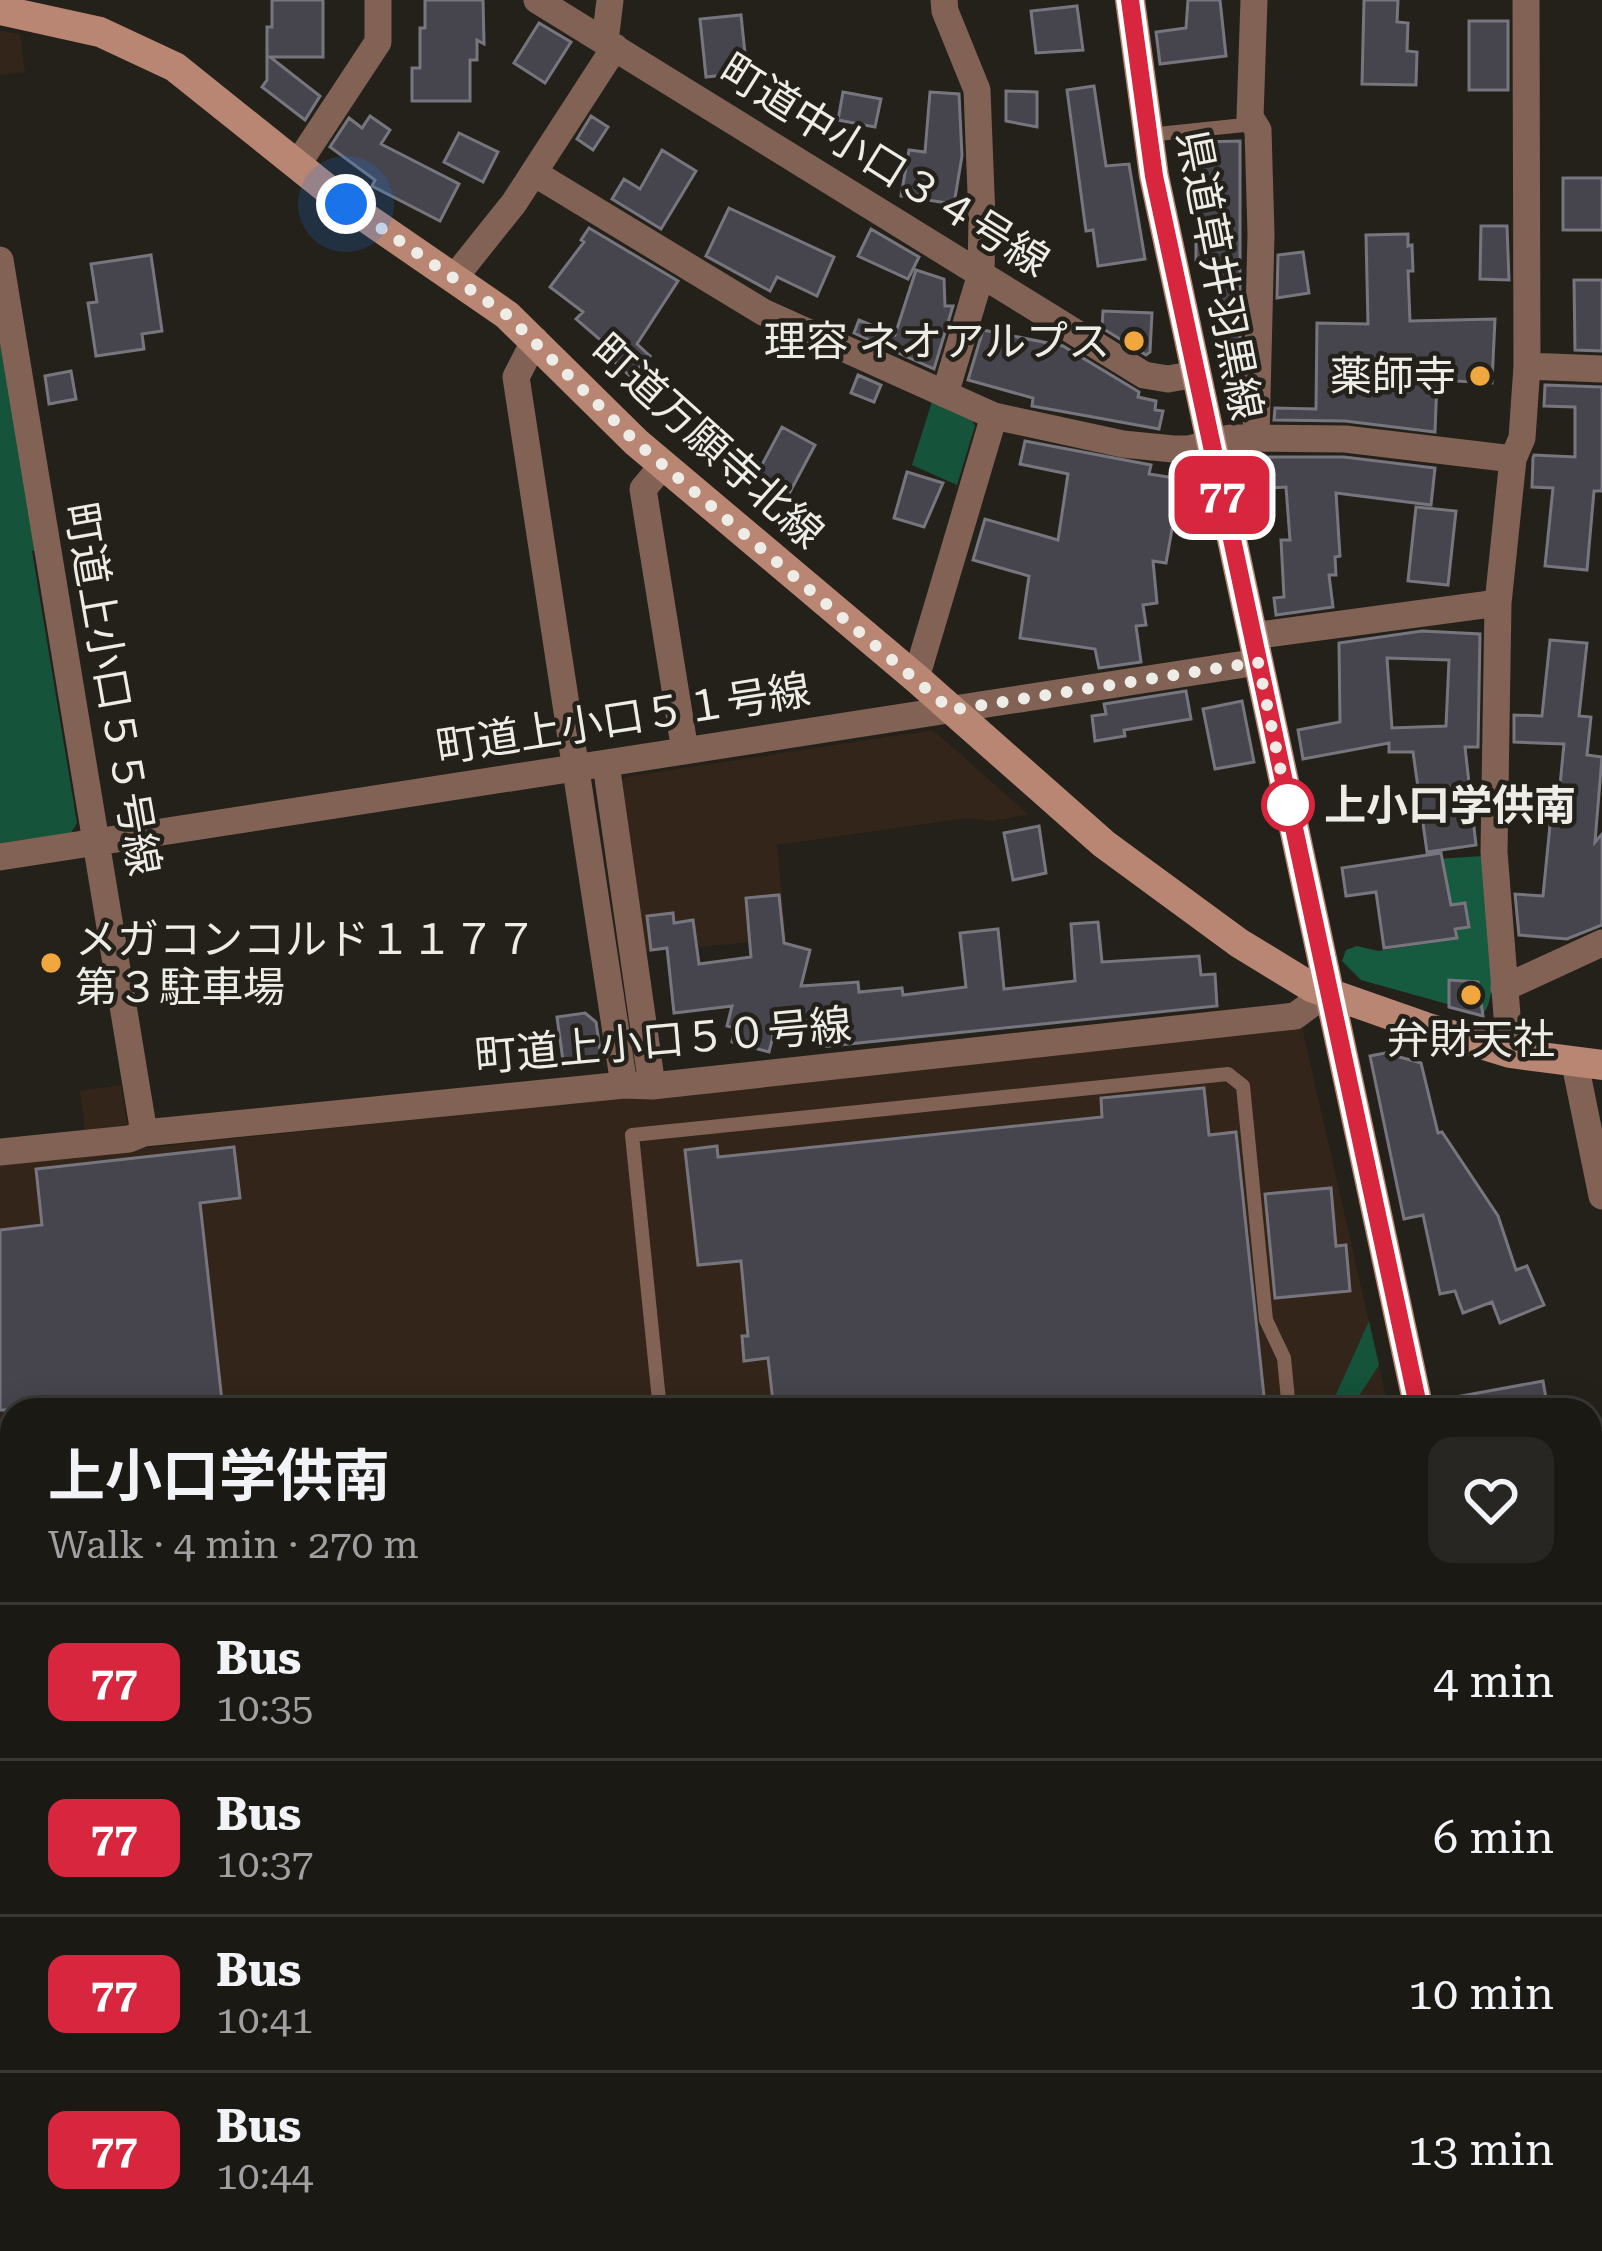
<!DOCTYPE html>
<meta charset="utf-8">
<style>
:root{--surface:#1b1914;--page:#282622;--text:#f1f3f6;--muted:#a0a0a0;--line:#393834}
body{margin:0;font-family:"Roboto Serif","Noto Sans JP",serif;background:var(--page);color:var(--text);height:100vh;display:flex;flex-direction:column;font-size:45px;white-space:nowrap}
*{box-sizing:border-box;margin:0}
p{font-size:39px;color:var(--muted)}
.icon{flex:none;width:66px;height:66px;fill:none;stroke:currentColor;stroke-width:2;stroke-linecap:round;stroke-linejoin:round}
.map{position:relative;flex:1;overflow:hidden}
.panel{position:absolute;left:0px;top:1398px;width:1602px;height:855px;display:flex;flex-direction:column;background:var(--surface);border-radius:36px 36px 0 0;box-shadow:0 6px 30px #0003,0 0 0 3px var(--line)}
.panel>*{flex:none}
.badge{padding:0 24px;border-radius:18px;font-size:42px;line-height:78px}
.you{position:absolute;width:60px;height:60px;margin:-30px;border:9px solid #fff;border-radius:50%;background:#1a73e8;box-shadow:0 0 0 18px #1a73e833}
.map>.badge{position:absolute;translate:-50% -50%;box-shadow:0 0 0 6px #fff}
.round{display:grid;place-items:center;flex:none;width:126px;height:126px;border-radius:24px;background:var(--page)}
.head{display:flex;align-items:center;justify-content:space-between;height:204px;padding:0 48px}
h1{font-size:57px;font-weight:700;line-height:90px}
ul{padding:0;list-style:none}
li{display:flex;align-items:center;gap:36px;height:156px;padding:0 48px;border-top:3px solid var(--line)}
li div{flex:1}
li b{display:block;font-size:45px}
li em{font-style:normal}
li .badge{min-width:132px;font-weight:700;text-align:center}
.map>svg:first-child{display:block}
</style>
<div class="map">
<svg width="1602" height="2251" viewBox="0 0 1602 2251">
<rect width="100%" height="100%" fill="#24211a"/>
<path fill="#332519" d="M0 31 20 34 25 72 0 75Z
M933 730 1029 815 992 821 967 818 777 845 786 939 643 952 618 787 625 777Z
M1302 1027 1389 1410H12V2241H1576L1578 2251H0V1163Z
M121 1085 128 1128 85 1132 80 1091Z"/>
<path fill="#15533b" d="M0 324 35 550 32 551 77 823 71 833 0 843Z
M934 395 970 416 975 426 957 485 912 465Z
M1369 1321 1379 1365 1350 1410H1329Z"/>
<path fill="#165b40" d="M1484 856C1486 889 1504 992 1483 1014L1361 980 1342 961 1346 950 1357 946 1378 951 1457 939 1456 930 1470 927 1466 902 1452 904 1450 895 1427 898 1390 862Z"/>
<path fill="#46454d" stroke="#77767f" stroke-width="3" fill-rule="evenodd" d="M272 0H323V57H270L320 96 305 120 262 87 267 80V27H272Z
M425 0H483L484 44 477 40V60H470V101H412V68H420V28H425Z
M1188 0H1220L1226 56 1160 64 1156 32 1186 28Z
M1364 0H1398L1397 22 1408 23 1407 51 1417 52 1416 85 1362 84Z
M1077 6 1083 50 1036 53 1031 11Z
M741 15 746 63 734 65 735 74 706 77 700 19Z
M1469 21H1508V90H1469Z
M539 23 571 42 545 83 514 63Z
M1094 86 1106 166 1129 164 1145 259 1098 266 1093 230 1086 231 1067 90Z
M1006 91 1037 92V127L1006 121Z
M843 92 881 99 875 127 838 120Z
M930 92 959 94 962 156 954 204 901 196 909 150 925 152Z
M370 116 390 130 381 144 459 184 440 221 372 186 375 180 330 147 349 118 362 128Z
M591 116 608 127 593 150 577 139Z
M459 133 498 152 483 182 444 162Z
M1240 141V348L1218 347 1219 263H1196V238H1202L1200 142Z
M662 150 696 171 661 229 612 199 624 179 640 189Z
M1563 178H1602V230H1563Z
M729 208 834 257 817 296 777 277 770 291 706 256Z
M1481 226H1507L1509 280 1480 279Z
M589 228 678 281 637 344 650 356 631 377 599 348 604 343 576 319 583 312 550 287 584 242 581 240Z
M871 229 919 257 908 279 858 256Z
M1408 234V246L1412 245 1413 271H1408L1410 321 1495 319 1492 383 1437 380 1435 432 1345 421 1274 420 1275 408 1316 409 1317 323 1368 324 1366 235Z
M1303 252 1309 293 1277 298 1278 255Z
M151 255 162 331 142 334 144 349 96 356 88 303 97 302 91 264Z
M916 270 944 279 945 306H953L934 369 854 333 859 320 895 335Z
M1574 280H1602V351L1575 350Z
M1103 311 1152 313 1150 352 1146 355 1102 328Z
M983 330 1063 346 1139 392 1138 397 1156 401 1155 410 1163 411 1159 429 1032 406 1033 398 968 380Z
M71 371 76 399 49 404 45 376Z
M858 375 881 385 874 402 851 393Z
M1545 385 1602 387V491H1594L1587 570 1545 566 1553 488 1532 487 1533 458 1534 455 1575 457V407L1544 406Z
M782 427 815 445 790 492 757 474Z
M1025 441 1151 465 1149 474 1181 479 1166 563 1153 561 1157 603 1143 605 1146 625 1136 626 1141 662 1099 668 1095 649 1020 638 1029 576 973 560 985 519 1058 540 1068 474 1020 464Z
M1250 457H1344L1435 468 1431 505 1336 493 1340 556 1335 557 1336 575H1329L1333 607 1276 615 1274 598 1284 597 1281 540H1290L1286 487 1251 489Z
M907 472 943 483 924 527 894 518Z
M1416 507 1456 511 1448 585 1408 581Z
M1422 631 1480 634 1478 747H1465L1476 845 1427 852 1413 752H1389V743L1303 759 1298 730 1340 722 1339 643ZM1387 658 1449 660 1446 726 1392 728Z
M1550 640 1587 643 1579 716 1591 717 1587 755 1602 757 1595 842 1602 834V925L1567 939 1519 935 1515 894 1543 896 1551 815 1557 816 1564 744 1514 742V715L1542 716Z
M1186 691 1191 719 1124 730 1125 736 1095 741 1092 716 1106 714 1104 704Z
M1242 701 1254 762 1215 769 1203 709Z
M1039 826 1046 873 1013 880 1004 833Z
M1441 853 1451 905 1465 903 1469 927 1455 929 1457 938 1384 948 1376 892 1346 896 1342 868Z
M779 895 784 943 810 950 801 986 858 982 859 992 902 988 903 995 966 987 960 933 998 929 1004 989 1075 981 1071 924 1098 922 1102 962 1199 956 1201 975 1215 974 1217 1006 819 1047 818 1027 778 1017 769 1052 732 1042 735 1028 727 1026 732 1006 674 1013 667 948 651 950 647 916 673 913 674 923 693 920 699 964 751 957 746 898Z
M1449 980 1478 982 1483 1016 1449 1007Z
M585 1013 596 1022 602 1063 564 1068 557 1017Z
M1385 1053 1421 1063 1438 1133 1442 1132 1498 1216 1516 1270 1527 1266 1544 1305 1500 1323 1492 1302 1463 1313 1455 1291 1440 1294 1423 1215 1404 1219 1370 1056Z
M1204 1088 1209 1135 1236 1132 1264 1396 1238 1399 1239 1410H774L768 1358 744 1361 742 1336H748L741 1261 698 1265 685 1150 717 1146 718 1157 1102 1117 1101 1098Z
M234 1147 240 1198 200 1203 223 1410H0V1230L42 1225 36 1169Z
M1331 1188 1336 1246 1346 1245 1350 1291 1275 1298 1265 1194Z
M1543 1381 1548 1410H1457L1456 1397Z"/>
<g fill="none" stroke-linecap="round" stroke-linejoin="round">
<path stroke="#816255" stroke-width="14" d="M1148 135 1254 124
M660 1410 632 1135 1228 1074 1243 1086 1266 1320 1284 1358 1289 1410
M1394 1410 1416 1395
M0 1930 12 1929
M746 2241 747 2251
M1184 2241 1185 2251"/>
<path stroke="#816255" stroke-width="27" d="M537 0 1144 375 1168 379 1196 374
M944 0 945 11 977 90 982 219 981 274 945 394
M1254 0 1250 117 1258 130 1261 234 1256 437
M605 41 610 0
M297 165 378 42V0
M534 173 763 312 994 416 1123 444 1173 449H1189L1230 438 1345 439 1513 459
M0 260 144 1133
M454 278 514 203 615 47
M535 340 516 377 624 1085
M1527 366 1602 369
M663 465 643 489 685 751
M1252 636 1498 603
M916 678 994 416
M606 764 652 1086
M0 857 1258 662
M1504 988 1602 943
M1510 1053 1494 852 1498 603 1513 459 1522 438 1527 366 1526 0
M1575 1064 1602 1196
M0 1152 129 1139 144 1133 624 1085 652 1086 1295 1016 1328 992"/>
<path stroke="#b88672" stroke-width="30" d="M1130 0 1154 176 1419 1410
M0 10 100 32 175 67 346 204 507 315 636 442 916 678 1104 844 1239 943 1311 987 1425 1027 1510 1053 1602 1065
M1590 2168 1602 2221"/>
</g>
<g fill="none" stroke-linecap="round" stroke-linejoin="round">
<g stroke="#fff" stroke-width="27">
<path id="line" d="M1130 0 1154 176 1419 1410"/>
</g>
<use href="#line" stroke="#d7263d" stroke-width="18"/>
<path stroke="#eeece7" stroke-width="12" stroke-dasharray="0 21.6" d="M346 204 507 315 636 442 951 710 1258 662 1288 805"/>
</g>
<g fill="#efa73e" stroke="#24211a" stroke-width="4.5">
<circle cx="1134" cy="341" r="12"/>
<circle cx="1480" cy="376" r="12"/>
<circle cx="51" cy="963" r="12"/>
<circle cx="1471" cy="995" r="12"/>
</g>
<circle fill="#fff" stroke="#d7263d" stroke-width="6" cx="1288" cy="805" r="24"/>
<g text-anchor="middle" stroke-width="9" stroke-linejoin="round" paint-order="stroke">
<g font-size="42" fill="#eeece7" stroke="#24211a">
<text transform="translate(885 165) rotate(32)" y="15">町道中小口３４号線</text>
<text transform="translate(1220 275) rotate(79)" y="15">県道草井羽黒線</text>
<text transform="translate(708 441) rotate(42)" y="15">町道万願寺北線</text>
<text transform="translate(113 689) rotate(80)" y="15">町道上小口５５号線</text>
<text transform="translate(623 718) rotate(-9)" y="15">町道上小口５１号線</text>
<text transform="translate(663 1040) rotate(-5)" y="15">町道上小口５０号線</text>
</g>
<g font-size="42" fill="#eeece7" stroke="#24211a" text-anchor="end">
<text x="1110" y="356">理容 ネオアルプス</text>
<text x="1456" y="391">薬師寺</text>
<text x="75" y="954" text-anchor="start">メガコンコルド１１７７<tspan x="75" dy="48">第３駐車場</tspan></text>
<text x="1471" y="1054" text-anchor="middle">弁財天社</text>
</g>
<g font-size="42" font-weight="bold" fill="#eeece7" stroke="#24211a" text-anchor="start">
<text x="1324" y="820">上小口学供南</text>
</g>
</g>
</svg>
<div class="you" style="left:346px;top:204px"></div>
<b class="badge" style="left:1222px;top:495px;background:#d7263d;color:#fff">77</b>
<section class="panel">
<div class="head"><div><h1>上小口学供南</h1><p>Walk · 4 min · 270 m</p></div><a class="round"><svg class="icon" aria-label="heart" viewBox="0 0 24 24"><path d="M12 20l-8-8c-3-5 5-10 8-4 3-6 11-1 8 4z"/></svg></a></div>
<ul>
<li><span class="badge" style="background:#d7263d;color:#fff">77</span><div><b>Bus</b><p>10:35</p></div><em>4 min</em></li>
<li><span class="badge" style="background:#d7263d;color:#fff">77</span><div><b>Bus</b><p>10:37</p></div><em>6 min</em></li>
<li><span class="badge" style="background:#d7263d;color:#fff">77</span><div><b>Bus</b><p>10:41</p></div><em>10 min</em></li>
<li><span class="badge" style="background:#d7263d;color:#fff">77</span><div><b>Bus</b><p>10:44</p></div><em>13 min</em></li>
</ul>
</section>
</div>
